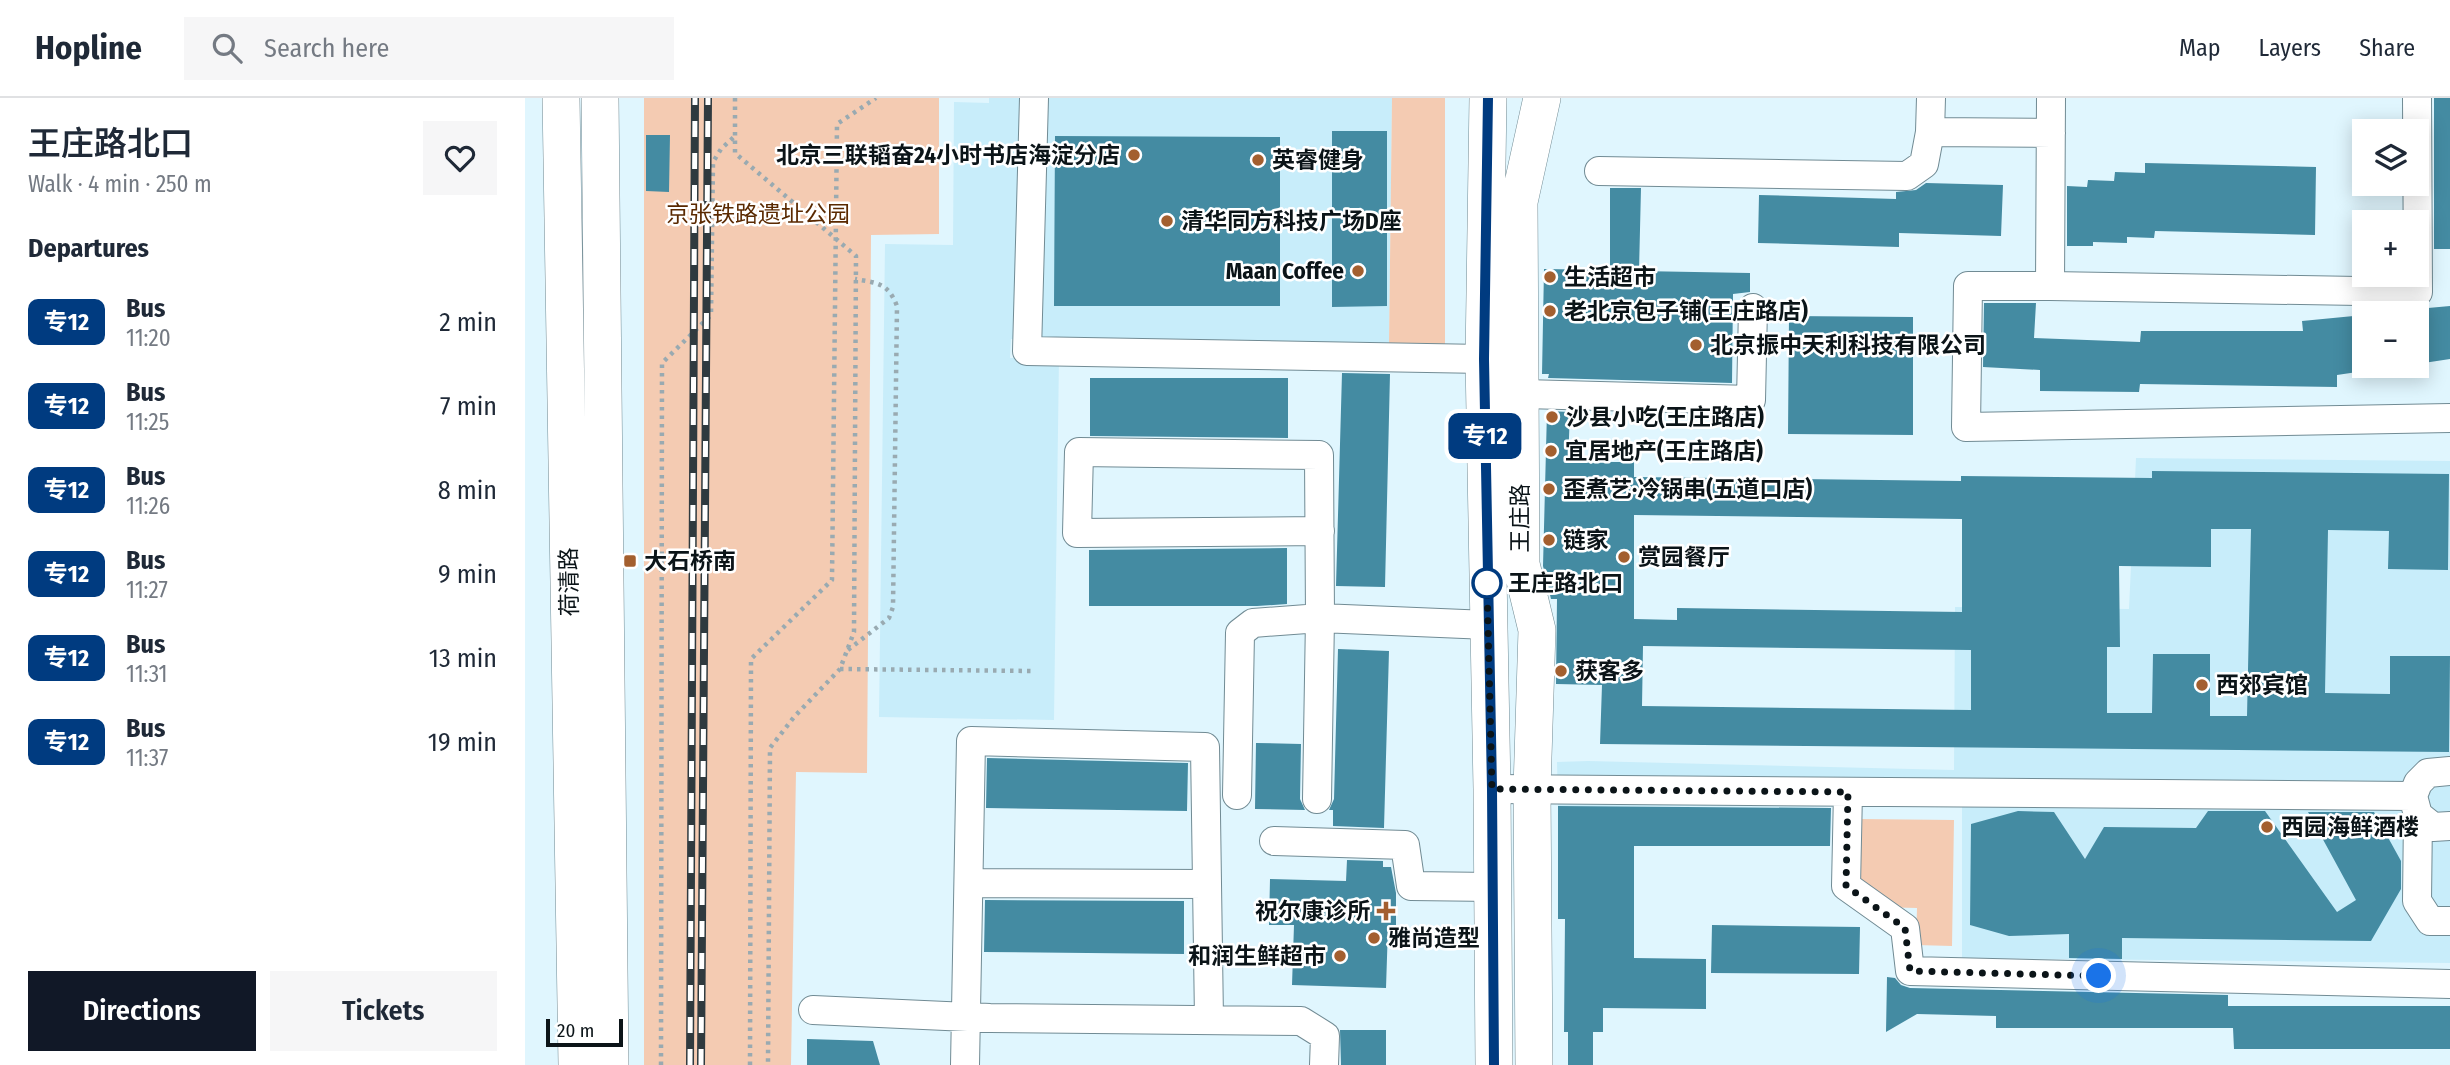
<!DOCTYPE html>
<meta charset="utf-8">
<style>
:root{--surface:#fff;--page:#f6f6f7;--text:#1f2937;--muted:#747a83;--line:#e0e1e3;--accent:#111827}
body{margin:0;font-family:"Fira Sans Condensed","Noto Sans SC",sans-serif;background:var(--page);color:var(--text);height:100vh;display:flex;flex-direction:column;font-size:26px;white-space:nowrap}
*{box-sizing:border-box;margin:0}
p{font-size:23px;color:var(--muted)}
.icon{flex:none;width:38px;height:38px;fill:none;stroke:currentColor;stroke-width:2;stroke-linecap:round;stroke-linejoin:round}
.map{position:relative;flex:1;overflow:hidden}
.panel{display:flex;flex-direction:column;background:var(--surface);width:525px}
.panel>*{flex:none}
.badge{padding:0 14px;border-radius:10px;font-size:24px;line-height:46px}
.tools{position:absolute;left:1827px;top:21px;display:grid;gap:14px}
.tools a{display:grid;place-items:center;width:77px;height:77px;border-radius:0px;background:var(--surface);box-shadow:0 4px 18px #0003;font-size:35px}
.scale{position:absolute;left:21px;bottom:18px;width:77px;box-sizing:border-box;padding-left:7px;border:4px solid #0b1418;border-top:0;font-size:19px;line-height:24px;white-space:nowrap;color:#0b1418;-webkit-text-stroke:5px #fff;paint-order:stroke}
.you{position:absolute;width:35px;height:35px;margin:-18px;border:5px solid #fff;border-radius:50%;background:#1a73e8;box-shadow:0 0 0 10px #1a73e833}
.map>.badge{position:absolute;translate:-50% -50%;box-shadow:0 0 0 4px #fff}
h2{padding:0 28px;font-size:26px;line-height:63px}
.round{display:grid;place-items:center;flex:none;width:74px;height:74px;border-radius:0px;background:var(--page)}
.overview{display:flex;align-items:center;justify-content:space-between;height:119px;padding:0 28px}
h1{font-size:33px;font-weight:600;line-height:52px}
.button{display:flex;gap:14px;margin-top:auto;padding:14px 28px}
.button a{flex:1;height:80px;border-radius:0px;background:var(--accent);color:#fff;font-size:28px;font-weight:600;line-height:80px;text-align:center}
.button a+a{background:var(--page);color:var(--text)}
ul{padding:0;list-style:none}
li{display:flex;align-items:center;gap:21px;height:84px;padding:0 28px}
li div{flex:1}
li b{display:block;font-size:26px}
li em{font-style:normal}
li .badge{min-width:77px;font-weight:700;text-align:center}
header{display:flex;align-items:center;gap:42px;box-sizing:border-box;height:98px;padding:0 35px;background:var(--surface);border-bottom:2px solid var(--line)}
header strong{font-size:33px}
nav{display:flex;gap:38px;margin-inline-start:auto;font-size:24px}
.search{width:490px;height:63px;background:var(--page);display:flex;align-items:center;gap:18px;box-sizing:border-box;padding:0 24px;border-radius:0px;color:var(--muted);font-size:26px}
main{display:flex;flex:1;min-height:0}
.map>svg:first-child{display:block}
</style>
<header>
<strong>Hopline</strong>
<div class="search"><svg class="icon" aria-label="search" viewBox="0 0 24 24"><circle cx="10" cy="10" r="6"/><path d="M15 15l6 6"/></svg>Search here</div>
<nav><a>Map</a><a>Layers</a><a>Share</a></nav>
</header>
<main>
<section class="panel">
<div class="overview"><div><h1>王庄路北口</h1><p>Walk · 4 min · 250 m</p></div><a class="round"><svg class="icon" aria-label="heart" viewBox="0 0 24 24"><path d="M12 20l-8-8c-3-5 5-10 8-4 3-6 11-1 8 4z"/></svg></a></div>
<h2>Departures</h2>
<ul>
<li><span class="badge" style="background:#003b80;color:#fff">专12</span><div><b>Bus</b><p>11:20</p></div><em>2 min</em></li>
<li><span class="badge" style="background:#003b80;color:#fff">专12</span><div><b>Bus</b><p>11:25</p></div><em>7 min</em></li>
<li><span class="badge" style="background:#003b80;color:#fff">专12</span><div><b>Bus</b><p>11:26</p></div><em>8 min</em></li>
<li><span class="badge" style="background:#003b80;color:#fff">专12</span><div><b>Bus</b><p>11:27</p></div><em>9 min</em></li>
<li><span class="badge" style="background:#003b80;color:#fff">专12</span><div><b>Bus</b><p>11:31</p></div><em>13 min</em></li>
<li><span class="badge" style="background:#003b80;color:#fff">专12</span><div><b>Bus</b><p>11:37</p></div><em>19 min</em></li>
</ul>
<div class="button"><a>Directions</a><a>Tickets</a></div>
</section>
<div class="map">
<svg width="1925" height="967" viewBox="0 0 1925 967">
<rect width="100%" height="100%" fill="#e0f6fe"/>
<path fill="#c8edfa" d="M464 0H867L864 245 486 241 485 260H534L529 622 354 619 360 146 428 147 429 4 464 5Z
M1611 360 1925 363V865L1437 860V709L1033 708 1032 664 1063 663 1429 672 1430 509 1604 511Z"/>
<path fill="#f4cbb2" d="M119 0H414V136L346 137 342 675 271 674 266 967H119Z
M867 0H920V247L864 245Z
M1333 721 1429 722 1427 848 1391 847 1392 810 1352 809 1332 789Z"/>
<path fill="#448ba2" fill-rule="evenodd" d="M1909 0H1925V151H1909Z
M807 33H862V208L807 209Z
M121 37H145L144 94 121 93Z
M530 38 755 39V208H529Z
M1620 65 1791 69 1790 137 1630 133 1629 140 1602 139V145L1568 144V148H1542V88L1562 89 1563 82 1589 83 1590 74 1620 75Z
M1401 85 1478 87 1476 138 1374 135V149L1233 145 1234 97 1371 101V94L1391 92Z
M1085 90H1116L1114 173 1225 175V194L1208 196 1207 285 1023 280 1024 276H1017L1019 171 1085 172Z
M1459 205H1511L1509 240 1615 244 1616 233H1778L1777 223 1839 217V273L1812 277V289L1615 286 1614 294 1515 293V272L1458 269Z
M1925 208V261L1892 266V211Z
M1264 218 1388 219V337L1263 336Z
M817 275 865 276 860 489 811 488Z
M565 280H763V340L565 338Z
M1022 313 1045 314 1043 364H1109V379L1436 383V378L1627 380V373L1924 376 1923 472 1863 471 1864 433 1803 432 1800 595 1865 596V558H1925L1924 654 1075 646 1077 587 1031 586 1032 501H1026L1018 468ZM1109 417 1437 421V514L1152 510V522L1109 521ZM1686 431H1726L1722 618H1685V556H1628L1627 615H1582V549H1595L1594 468 1686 469ZM1118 548 1446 552V612L1117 608Z
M762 450V506L732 508H564V452Z
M813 551 864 553 859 730 808 728V712H804L809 701Z
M731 645 776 646 775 701 780 712 730 711Z
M462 660 663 665 662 713 461 710Z
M1033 708 1306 710 1305 748H1109V860L1181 861V911L1078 910V934H1068V967H1043V934H1039L1040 821H1033Z
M1493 713 1529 714 1560 761 1579 729 1671 730 1683 713H1740L1812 814 1831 802 1783 714H1849L1876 763V791L1846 843 1597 840V861L1544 860V836L1484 838 1445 827 1446 726Z
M822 762 858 763V769H866L871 795V829H863L861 890 767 887 769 827H744L745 781 821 783Z
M460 802 659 803V856L459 854Z
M1187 827 1335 829 1334 876 1186 875Z
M1362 879 1370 880 1376 887 1385 890 1703 897V908H1925V951H1709L1708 930H1471V918L1392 916 1361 934Z
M815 932H861V967H816Z
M282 941 348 943 355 967H282Z"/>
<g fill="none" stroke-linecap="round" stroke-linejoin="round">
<g stroke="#718b94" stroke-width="30">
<path id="minor" d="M509 0 502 253 959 261
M1406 0 1405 34 1526 35
M1526 0 1525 188 1893 194 1892 0
M1074 73 1382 78 1399 66 1405 34
M1525 188H1443L1441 329 1925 320
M995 296 1226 302 1228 210
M795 433 552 435 554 354 794 357 795 520 963 527
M1925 673 1903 675 1893 685 1888 698 1893 717 1908 729 1925 728
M967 691 1888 698
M1323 694 1321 788 1380 830 1385 873 1925 886
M712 697 715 535 728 525 795 520 792 701
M1893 717 1892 803 1905 823H1925
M749 743 880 747 886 788 968 789
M444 785 682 786
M288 912 465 920 776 923 800 938 799 967
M440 967 446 643 680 649 684 922"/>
</g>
<g stroke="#718b94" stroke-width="38">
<path id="major" d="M36 0 52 967
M75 0 85 967
M963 0 959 261 967 691 969 967
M1009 967 1007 691 1012 532 996 466 994 104 1017 0"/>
</g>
<path stroke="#99aab1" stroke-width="4.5" stroke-dasharray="3.5 5" stroke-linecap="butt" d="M210 0V55L331 158 329 534 315 571 269 619 245 650 243 967
M323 552 364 520 368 509 372 208C363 185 353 185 330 181
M315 571 508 573
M136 967 137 265 186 217 188 64 196 51 210 38
M225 967 226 561 307 482 312 26 351 0"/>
<use href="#minor" stroke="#fff" stroke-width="28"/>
<use href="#major" stroke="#fff" stroke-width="37"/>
<g stroke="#2f3a3f" stroke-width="8">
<path id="rail" d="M165 967 170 0
M176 967 183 0"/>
</g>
<use href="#rail" stroke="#fff" stroke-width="5" stroke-dasharray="16" stroke-linecap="butt"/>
</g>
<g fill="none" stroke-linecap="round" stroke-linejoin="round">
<g stroke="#fff" stroke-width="16">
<path id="line" d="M963 0 959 261 967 691 969 967"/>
</g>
<use href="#line" stroke="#003b80" stroke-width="10"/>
<path stroke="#0b1418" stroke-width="7" stroke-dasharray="0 12.6" d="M962 485 967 691 1323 694 1321 788 1380 830 1385 873 1574 878"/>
</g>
<g fill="#a35f2f" stroke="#fff" stroke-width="2.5">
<circle cx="609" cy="57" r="7"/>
<circle cx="733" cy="62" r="7"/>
<circle cx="642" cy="123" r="7"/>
<circle cx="833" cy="173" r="7"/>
<circle cx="1025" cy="179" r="7"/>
<circle cx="1025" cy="213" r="7"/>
<circle cx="1171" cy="247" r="7"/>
<circle cx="1027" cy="319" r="7"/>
<circle cx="1026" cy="353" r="7"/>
<circle cx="1024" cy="391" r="7"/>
<circle cx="1024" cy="442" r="7"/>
<circle cx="1099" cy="459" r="7"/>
<rect x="98" y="456" width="14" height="14" rx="3.5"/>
<circle cx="1036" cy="573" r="7"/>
<circle cx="1677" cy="587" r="7"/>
<circle cx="1742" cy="729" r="7"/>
<path d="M857.5 802.5h7v7h7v7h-7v7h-7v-7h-7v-7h7z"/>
<circle cx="849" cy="840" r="7"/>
<circle cx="815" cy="858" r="7"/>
</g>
<circle fill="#fff" stroke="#003b80" stroke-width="3.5" cx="962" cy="485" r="14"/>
<g text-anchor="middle" stroke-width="5" stroke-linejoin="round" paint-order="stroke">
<g font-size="23" font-weight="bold" fill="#0b1418" stroke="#fff" text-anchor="start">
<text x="595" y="65" text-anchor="end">北京三联韬奋24小时书店海淀分店</text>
<text x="747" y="70">英睿健身</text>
<text x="656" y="131">清华同方科技广场D座</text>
<text x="819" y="181" text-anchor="end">Maan Coffee</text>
<text x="1039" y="187">生活超市</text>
<text x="1039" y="221">老北京包子铺(王庄路店)</text>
<text x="1185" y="255">北京振中天利科技有限公司</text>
<text x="1041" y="327">沙县小吃(王庄路店)</text>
<text x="1040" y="361">宜居地产(王庄路店)</text>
<text x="1038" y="399">歪煮艺·冷锅串(五道口店)</text>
<text x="1038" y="450">链家</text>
<text x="1113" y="467">赏园餐厅</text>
<text x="119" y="471">大石桥南</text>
<text x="1050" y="581">获客多</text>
<text x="1691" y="595">西郊宾馆</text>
<text x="1756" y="737">西园海鲜酒楼</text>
<text x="845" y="821" text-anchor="end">祝尔康诊所</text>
<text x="863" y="848">雅尚造型</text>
<text x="801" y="866" text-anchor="end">和润生鲜超市</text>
</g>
<g font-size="23" fill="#5a2900" stroke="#fff">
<text x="233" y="124">京张铁路遗址公园</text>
</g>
<g font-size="23" fill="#0b1418" stroke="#fff">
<text transform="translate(995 420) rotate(-90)" y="8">王庄路</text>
<text transform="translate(44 484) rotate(-91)" y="8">荷清路</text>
</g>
<g font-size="23" font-weight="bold" fill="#0b1418" stroke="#fff" text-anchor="start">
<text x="983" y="493">王庄路北口</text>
</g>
</g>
</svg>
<div class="tools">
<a><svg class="icon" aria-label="layers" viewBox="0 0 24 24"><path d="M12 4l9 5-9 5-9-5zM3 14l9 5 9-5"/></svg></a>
<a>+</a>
<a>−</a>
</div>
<div class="scale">20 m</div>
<div class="you" style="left:1574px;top:878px"></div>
<b class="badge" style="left:960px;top:338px;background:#003b80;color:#fff">专12</b>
</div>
</main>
